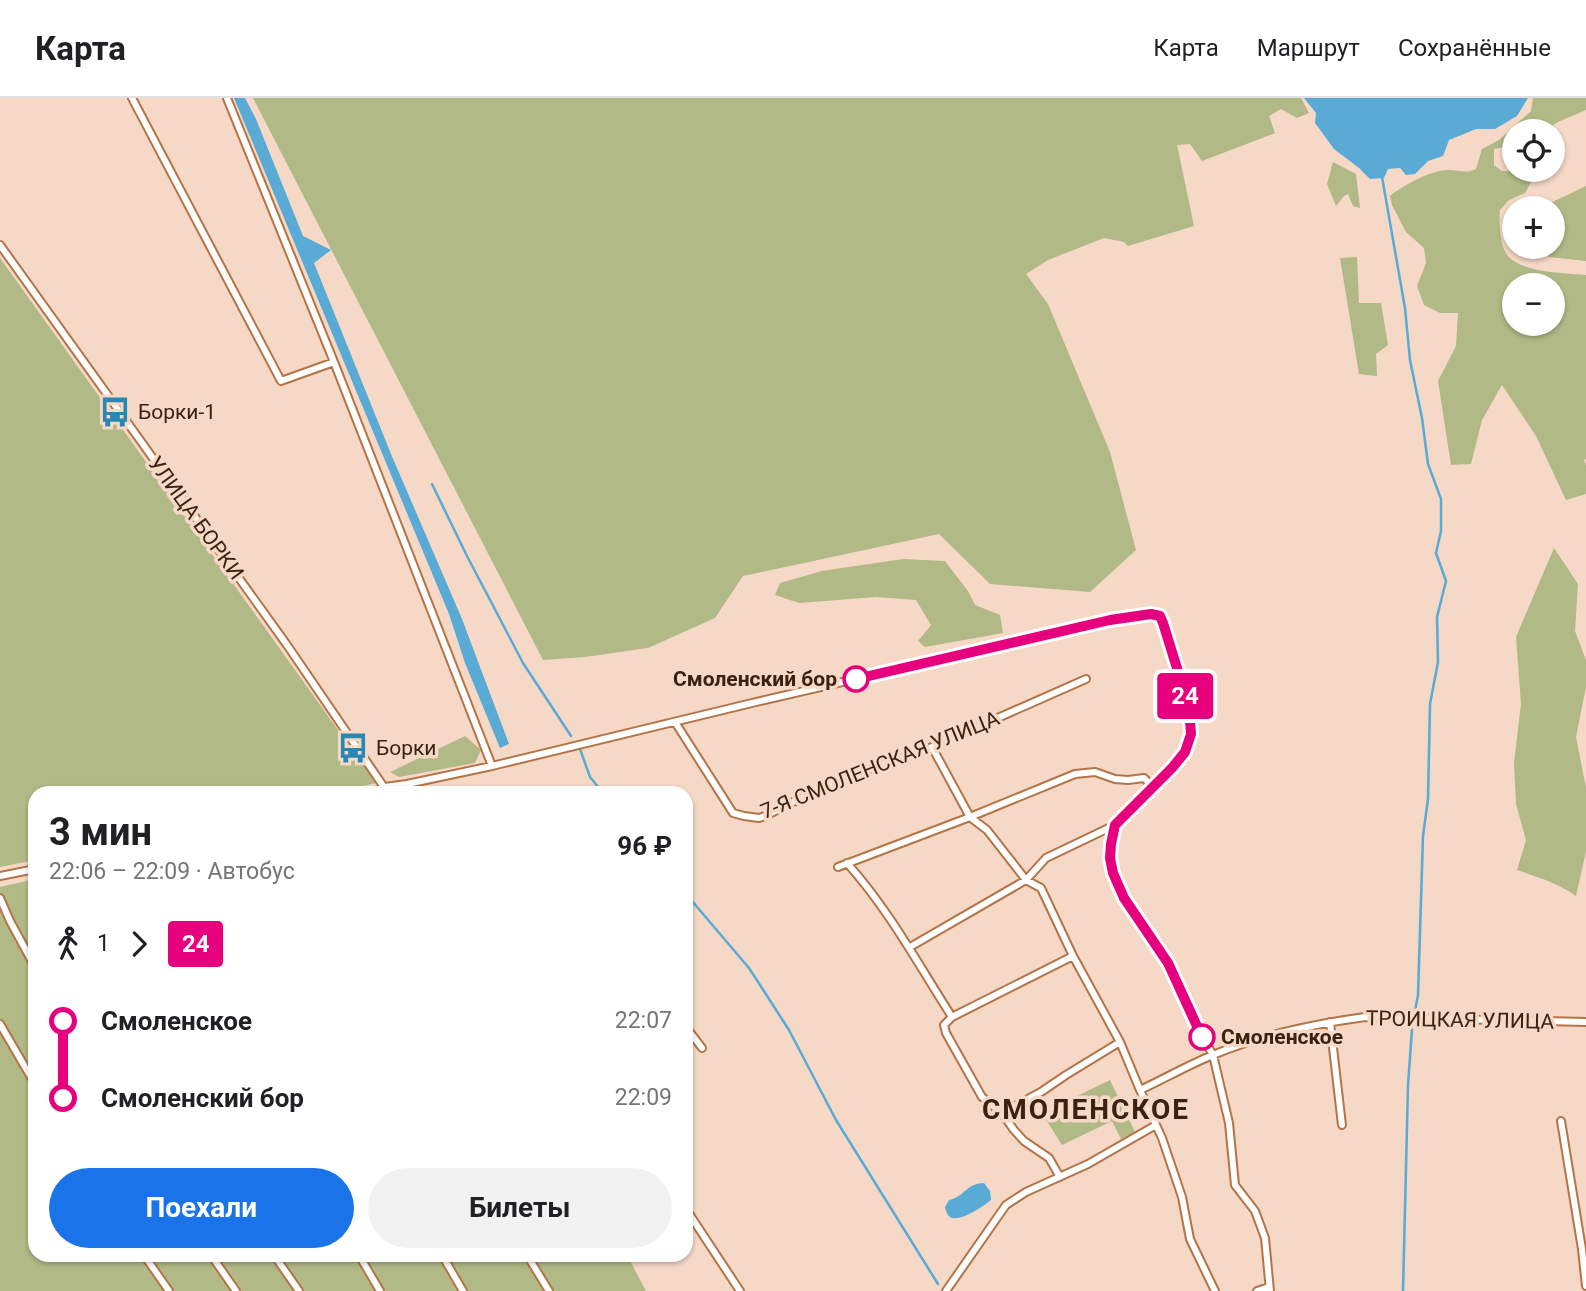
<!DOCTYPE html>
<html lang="ru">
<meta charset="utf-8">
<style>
:root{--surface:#fff;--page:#f2f2f2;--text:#202124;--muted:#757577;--line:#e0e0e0;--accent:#1a73e8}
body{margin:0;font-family:Roboto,sans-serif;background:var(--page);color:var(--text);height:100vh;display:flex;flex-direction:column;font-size:26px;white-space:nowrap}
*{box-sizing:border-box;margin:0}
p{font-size:23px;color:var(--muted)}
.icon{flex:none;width:38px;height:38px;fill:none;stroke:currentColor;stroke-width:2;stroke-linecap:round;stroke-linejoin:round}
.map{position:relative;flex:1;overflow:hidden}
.drawer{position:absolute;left:28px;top:688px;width:665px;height:476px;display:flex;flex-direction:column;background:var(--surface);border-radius:21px;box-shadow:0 2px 5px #0004}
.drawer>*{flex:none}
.badge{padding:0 14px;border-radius:5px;font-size:24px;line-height:46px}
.controls{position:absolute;left:1502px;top:21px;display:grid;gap:14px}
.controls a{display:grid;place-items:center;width:63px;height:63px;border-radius:50%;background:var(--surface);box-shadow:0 2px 5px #0004;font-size:35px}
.map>.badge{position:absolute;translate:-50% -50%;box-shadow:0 0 0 4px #fff}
.legs{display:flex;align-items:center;gap:10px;height:77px;padding:0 21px;font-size:23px}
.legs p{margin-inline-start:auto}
.headline{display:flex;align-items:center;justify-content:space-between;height:119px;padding:0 21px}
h1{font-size:38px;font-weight:700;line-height:52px}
.action{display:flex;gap:14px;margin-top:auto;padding:14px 21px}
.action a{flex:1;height:80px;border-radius:42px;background:var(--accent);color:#fff;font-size:28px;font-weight:700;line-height:80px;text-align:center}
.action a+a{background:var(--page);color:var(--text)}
ul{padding:0 21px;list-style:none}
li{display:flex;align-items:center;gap:24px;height:77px;font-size:26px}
li i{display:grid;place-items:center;width:10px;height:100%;margin:0 9px;background:currentColor}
li i::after{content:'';width:18px;height:18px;margin:-9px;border:5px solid;border-radius:50%;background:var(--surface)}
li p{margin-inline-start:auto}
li:first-child i{background:linear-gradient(#0000 50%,currentColor 0)}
li:last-child i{background:linear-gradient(currentColor 50%,#0000 0)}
header{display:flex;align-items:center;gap:42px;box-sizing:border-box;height:98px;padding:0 35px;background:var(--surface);border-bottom:2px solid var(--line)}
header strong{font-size:33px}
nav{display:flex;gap:38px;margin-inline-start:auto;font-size:24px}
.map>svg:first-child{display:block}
</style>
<header>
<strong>Карта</strong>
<nav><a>Карта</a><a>Маршрут</a><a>Сохранённые</a></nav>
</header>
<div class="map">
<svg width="1586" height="1193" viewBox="0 0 1586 1193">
<rect width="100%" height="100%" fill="#f5d8c6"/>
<path fill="#b1b986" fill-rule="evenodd" d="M253 0H1301L1309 15 1297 20 1281 11 1269 18 1275 35 1202 63 1190 46 1177 47 1194 128 1128 148 1124 144 1104 140 1048 162 1026 176 1048 206 1110 354 1136 452 1090 494 990 486 939 436 743 478 715 520 648 550 585 559 543 562Z
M1533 0H1586V12L1558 24 1543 33H1514V47L1494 51V67L1502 73 1532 74 1534 79 1525 95 1509 102 1500 112C1499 126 1499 150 1510 160 1527 175 1564 175 1586 177V361L1584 362 1586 367V396L1566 402 1536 338 1502 287 1482 322 1471 366 1451 367 1438 283 1456 248 1458 215H1440L1424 207 1417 188 1426 165 1424 150 1406 134 1392 107 1390 98C1402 88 1431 72 1448 72 1459 72 1466 76 1476 71L1482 51 1499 42 1531 13ZM1514 187H1552V226H1514Z
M1333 64 1356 76 1360 110 1353 108 1348 96 1344 98 1336 108 1327 86Z
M1586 88V163L1549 159 1539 149H1552V110H1543L1544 108Z
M1357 159 1359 205H1381L1388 247 1376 256 1377 278 1359 276 1340 160Z
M0 160 376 685 332 695H35V762L0 769Z
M1554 450 1578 486 1575 533 1586 562V589L1576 639 1586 690V753L1576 798C1559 785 1537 779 1517 772L1526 742 1516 706 1514 665 1521 606 1516 539Z
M903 461 945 463 968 493 975 507 1000 517 1003 535 925 549 918 543 931 527 916 502 876 499 799 505 775 497 780 485 822 473Z
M465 638 481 652 475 665 399 679 390 674Z
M35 781V1157H627L646 1193H0V789Z
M1110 982 1135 1034 1121 1041 1112 1023 1062 1047 1043 1017 1063 1005Z"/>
<path fill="#5aaad6" d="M234 0H245L256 21 303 138 331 152 314 165 391 356 462 521 509 646 500 650 465 565 449 516Z
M1304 0H1528L1517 18 1495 31H1476L1449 42 1443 58 1428 63 1415 76 1406 77 1400 70 1388 71 1384 80 1370 81 1359 70 1334 51 1315 25 1316 15Z
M984 1085 990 1093 991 1102C984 1108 959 1125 950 1119 947 1117 946 1113 945 1109L949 1102C966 1098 965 1086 984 1085Z"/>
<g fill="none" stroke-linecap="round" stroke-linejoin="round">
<path stroke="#5aaad6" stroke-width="2.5" d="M1382 79 1405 210 1410 262 1422 320 1428 366 1441 401V433L1436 455 1446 483 1437 519 1438 564 1430 606 1428 701 1423 738 1418 897 1415 913
M432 386 467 458 523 565 571 638
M580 651 590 679 603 695
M686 796 749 870 789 932 836 1022 938 1186
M1403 1193 1408 987 1412 931"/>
<g stroke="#b47446" stroke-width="10">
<path id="street" d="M132 0 281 283 334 264
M227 0 334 264 492 668
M0 147 287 547 388 695
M675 624 733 715 744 718 759 720 765 718 793 704 846 680 932 649 1086 581
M932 649 970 719 987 732 1026 782 1041 790 1073 858 1120 944 1140 992 1162 1040 1182 1099 1190 1141 1215 1193
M372 695 385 689 407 686 492 668 752 605 1110 522 1151 516 1160 518 1181 583 1190 622 1191 636 1184 654 1172 670 1115 727 1111 746 1110 760 1113 775 1123 800 1168 865 1197 930 1213 957 1229 1025 1235 1087 1255 1113 1265 1140 1270 1193
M847 765C889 812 918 866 952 919L944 927 946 935 982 999 1002 1015 1014 1032 1024 1043 1049 1060 1060 1079
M838 769 970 719 1075 676 1095 674 1115 681 1128 682 1144 680 1153 689
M0 778 35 771
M0 800 10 823 35 869
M910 849 1026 782 1046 760 1115 727
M952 919 1073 858
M1330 924 1342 1027
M0 926 35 986
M686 929 702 950
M1140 992C1164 981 1188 967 1213 957 1261 937 1313 926 1365 919L1586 924
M1002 1015 1041 994 1066 977 1120 944
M1561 1023 1582 1151 1586 1188
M686 1111 740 1193
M144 1157 169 1193
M211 1157 236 1193
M274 1157 299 1193
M359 1157 380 1193
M442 1157 463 1193
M527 1157 549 1193
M946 1193 1006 1107 1026 1094 1088 1066 1156 1027
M1257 1193 1269 1189"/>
</g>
<use href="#street" stroke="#fff" stroke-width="6"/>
</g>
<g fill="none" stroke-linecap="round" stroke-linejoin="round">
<g stroke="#fff" stroke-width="16">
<path id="line-1" d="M856 581 1110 522 1151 516 1160 518 1163 525 1181 583 1190 622 1191 636 1185 654 1172 670 1115 727 1111 746 1110 760 1113 775 1124 800 1168 865 1202 939"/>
</g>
<use href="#line-1" stroke="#e6007e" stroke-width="10"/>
</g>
<defs>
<g id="bus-bare" transform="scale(2.415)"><path d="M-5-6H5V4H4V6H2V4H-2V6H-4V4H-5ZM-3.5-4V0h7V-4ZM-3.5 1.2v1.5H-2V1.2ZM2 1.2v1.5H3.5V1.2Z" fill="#2a86b3" stroke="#f5d8c6" stroke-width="2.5" paint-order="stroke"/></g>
</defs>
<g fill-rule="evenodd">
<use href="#bus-bare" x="115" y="314"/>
<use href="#bus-bare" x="353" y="650"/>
</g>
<g fill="#fff" stroke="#e6007e" stroke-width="3.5">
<circle cx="856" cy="581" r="12"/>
<circle cx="1202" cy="939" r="12"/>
</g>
<g text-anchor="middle" stroke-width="7" stroke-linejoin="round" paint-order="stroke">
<g font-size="21" fill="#3b210e" stroke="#f5d8c6" text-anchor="start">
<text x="138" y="321">Борки-1</text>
<text x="376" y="657">Борки</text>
</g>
<g font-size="21" fill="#3b210e" stroke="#f5d8c6">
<text transform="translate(196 420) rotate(54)" y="7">УЛИЦА БОРКИ</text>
<text transform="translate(880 667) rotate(-22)" y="7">7-Я СМОЛЕНСКАЯ УЛИЦА</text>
<text transform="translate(1460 922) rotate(1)" y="7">ТРОИЦКАЯ УЛИЦА</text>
</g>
<g font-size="21" font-weight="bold" fill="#3b210e" stroke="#f5d8c6" text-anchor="end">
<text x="837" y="588">Смоленский бор</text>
<text x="1221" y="946" text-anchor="start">Смоленское</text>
</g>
<g font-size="28" font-weight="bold" letter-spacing="2" fill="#3b210e" stroke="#f5d8c6">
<text x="1086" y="1021">СМОЛЕНСКОЕ</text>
</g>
</g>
</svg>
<div class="controls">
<a><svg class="icon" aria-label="locate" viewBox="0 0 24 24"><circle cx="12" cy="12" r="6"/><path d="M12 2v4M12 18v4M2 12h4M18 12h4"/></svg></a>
<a>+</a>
<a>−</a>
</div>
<b class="badge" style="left:1185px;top:598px;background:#e6007e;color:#fff">24</b>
<section class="drawer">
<div class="headline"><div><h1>3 мин</h1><p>22:06 – 22:09 · Автобус</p></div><b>96 ₽</b></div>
<div class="legs"><svg class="icon" aria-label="walk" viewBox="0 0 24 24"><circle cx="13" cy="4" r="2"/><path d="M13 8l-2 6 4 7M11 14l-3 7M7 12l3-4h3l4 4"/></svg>1<svg class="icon" aria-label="forward" viewBox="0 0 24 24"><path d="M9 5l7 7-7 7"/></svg><b class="badge" style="background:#e6007e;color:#fff">24</b></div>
<ul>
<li><i style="color:#e6007e"></i><b>Смоленское</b><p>22:07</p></li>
<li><i style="color:#e6007e"></i><b>Смоленский бор</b><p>22:09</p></li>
</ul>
<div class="action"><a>Поехали</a><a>Билеты</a></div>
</section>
</div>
